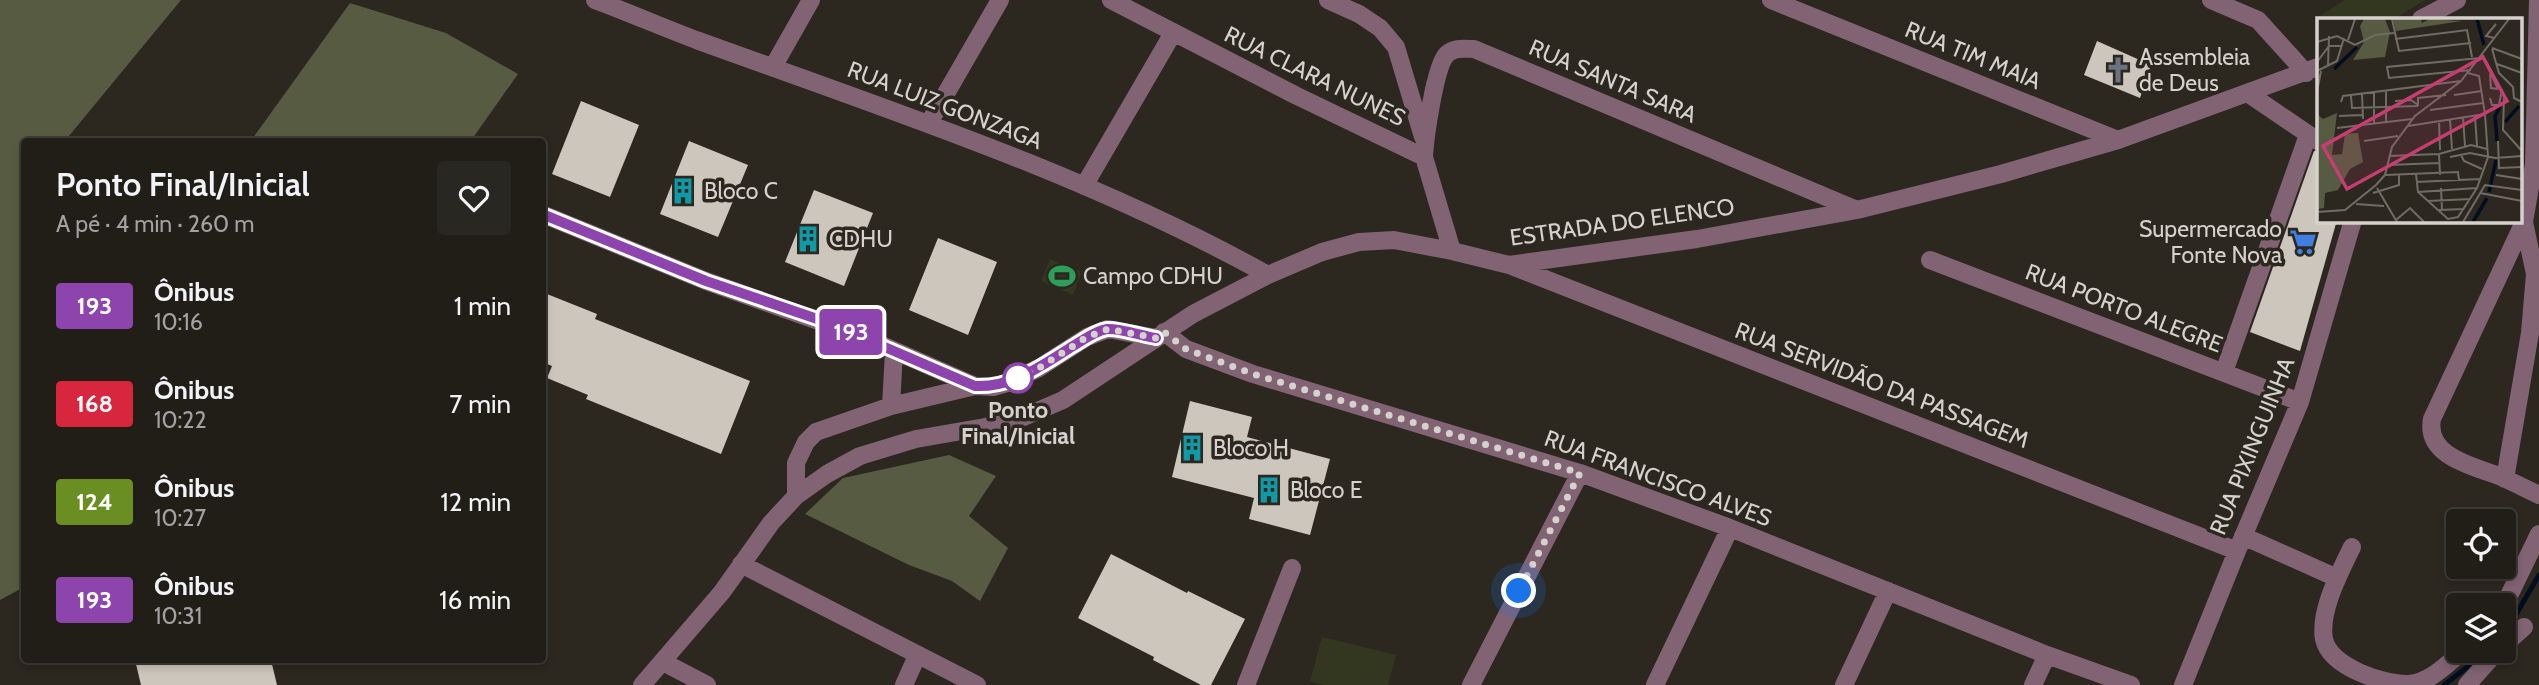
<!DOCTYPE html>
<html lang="pt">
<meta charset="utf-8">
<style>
:root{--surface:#211e18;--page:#292721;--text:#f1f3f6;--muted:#a2a2a2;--line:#3e3c37}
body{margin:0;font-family:Cabin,sans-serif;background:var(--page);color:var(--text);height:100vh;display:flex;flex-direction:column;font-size:26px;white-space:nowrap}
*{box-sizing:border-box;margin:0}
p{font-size:23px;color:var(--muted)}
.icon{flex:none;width:38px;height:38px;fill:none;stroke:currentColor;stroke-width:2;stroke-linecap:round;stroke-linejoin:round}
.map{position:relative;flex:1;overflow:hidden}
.panel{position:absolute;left:21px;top:138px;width:525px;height:525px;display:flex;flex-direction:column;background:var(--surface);border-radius:7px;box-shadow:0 4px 10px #0003,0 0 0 2px var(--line)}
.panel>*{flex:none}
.badge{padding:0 14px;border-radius:5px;font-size:24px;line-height:46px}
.tools{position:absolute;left:2446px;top:509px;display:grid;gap:14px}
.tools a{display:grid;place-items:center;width:70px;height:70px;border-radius:7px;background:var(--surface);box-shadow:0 4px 10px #0003,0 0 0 2px var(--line);font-size:35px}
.you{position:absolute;width:35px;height:35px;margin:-18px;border:5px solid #fff;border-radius:50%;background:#1a73e8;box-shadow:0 0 0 10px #1a73e833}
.map>.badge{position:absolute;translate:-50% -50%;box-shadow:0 0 0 4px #fff}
.round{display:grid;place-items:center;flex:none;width:74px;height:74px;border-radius:7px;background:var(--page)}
.head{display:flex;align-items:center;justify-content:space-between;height:119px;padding:0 35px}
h1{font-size:33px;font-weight:600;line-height:52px}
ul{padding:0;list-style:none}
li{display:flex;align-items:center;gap:21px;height:98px;padding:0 35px}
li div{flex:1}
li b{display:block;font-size:26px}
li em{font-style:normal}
li .badge{min-width:77px;font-weight:700;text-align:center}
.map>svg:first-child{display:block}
</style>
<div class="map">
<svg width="2539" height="685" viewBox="0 0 2539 685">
<rect width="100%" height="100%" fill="#2c2820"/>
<path fill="#33371f" d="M2345 0H2425L2394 19H2318V27L2314 20Z
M1050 259 1082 272 1073 295 1041 281Z
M1322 637 1396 655 1388 685H1324L1310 681Z"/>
<path fill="#565b41" d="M0 0H181L64 142H24V587L0 600Z
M350 3 446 33 518 74 470 142H250Z
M949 455 996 476 969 516 1008 548 980 601 952 581 909 565 805 514 843 478Z"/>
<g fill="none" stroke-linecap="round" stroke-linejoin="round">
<path stroke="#020e1e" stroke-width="5" d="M2504 635 2539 575
M2444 685 2483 655"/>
</g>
<path fill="#cdc6bd" d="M2097 41 2151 65 2140 98 2084 75Z
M581 101 639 125 610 197 552 174Z
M689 141 748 165 718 237 660 214Z
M2314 151 2319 152V220H2337L2300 351 2250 332Z
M814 190 873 213 844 286 785 262Z
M938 238 997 262 968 335 909 310Z
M542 292 597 314 595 319 750 381 721 454 586 399 588 395 547 378 552 366 542 362Z
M1190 401 1252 417 1247 437 1330 459 1310 535 1249 519 1254 498 1172 477Z
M1111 554 1187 593 1188 591 1245 619 1211 685H1201L1153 660 1154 657 1078 618Z
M135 660H271L277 685H141Z"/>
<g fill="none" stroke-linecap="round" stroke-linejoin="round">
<path stroke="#816373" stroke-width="18" d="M595 0C630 13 664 28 699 41 892 111 1088 175 1268 275
M1111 0 1297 96 1424 157
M1328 0 1359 14 1380 28 1396 47 1423 137
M1771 0 2118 140
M2211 0 2258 20 2306 73
M2421 19 2457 0
M773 67 811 0
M2249 94 2318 141
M929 123 1000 0
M1084 186 1173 33
M542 214 706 281 861 336 975 386
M2524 222 2432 419C2425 456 2472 466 2499 476 2513 482 2526 489 2539 495
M1452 251 1424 157C1425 138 1435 65 1447 54 1455 47 1465 49 1474 49L1857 210
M1930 260 2300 402
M1512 266 2237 551
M1164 332 1186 349 1253 374 1580 473 1730 528 2047 655 2131 685
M2224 372 2308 135
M891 406 894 352
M2505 479 2530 333 2535 274 2524 222 2534 164 2538 0
M796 496V463L806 442 816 432 891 406 975 386 993 387 1007 383 1039 368 1087 337 1108 329 1156 338
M2243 536 2337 578
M2352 547C2340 572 2319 611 2324 639 2330 667 2384 685 2409 684 2431 682 2447 664 2463 651
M741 564 977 685
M2504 606 2539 534
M2504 645 2524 627
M663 662 707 685
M642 685 722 592 771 523 796 496 827 474 860 456 916 439 985 427 1019 419 1063 400 1193 314 1268 275 1322 252 1359 242 1394 240 1452 251 1509 265 1697 239 1857 210 2001 174 2118 140 2318 67
M904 685 917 656
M1246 685 1292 568
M1471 685 1580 473
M1655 685 1730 528
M1844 685 1888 591
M2033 685 2047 655
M2183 685 2237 551 2300 402 2353 220
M2467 685 2497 651"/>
</g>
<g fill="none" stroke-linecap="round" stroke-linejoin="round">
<g stroke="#fff" stroke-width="16">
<path id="line" d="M542 214 706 281 829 323 975 386C1012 388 1043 365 1073 346 1083 340 1095 331 1107 329 1119 328 1143 336 1156 338"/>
</g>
<use href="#line" stroke="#8e44ad" stroke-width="10"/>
<path stroke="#d5d2cd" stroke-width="7" stroke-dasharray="0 12.6" d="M1018 378 1039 368 1087 337 1108 329 1156 338 1164 332 1186 349 1253 374 1580 473 1519 591"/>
</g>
<defs>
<g id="church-bare" transform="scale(2.1)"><path d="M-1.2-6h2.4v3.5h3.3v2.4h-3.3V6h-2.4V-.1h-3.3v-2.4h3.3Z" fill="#6b7280" stroke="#2c2820" stroke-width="2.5" paint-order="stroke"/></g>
<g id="building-bare" transform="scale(2.1)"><path d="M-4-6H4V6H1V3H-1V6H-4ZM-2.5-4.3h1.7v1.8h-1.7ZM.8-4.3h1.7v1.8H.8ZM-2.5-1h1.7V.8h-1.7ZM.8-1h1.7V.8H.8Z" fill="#0f9aa8" stroke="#2c2820" stroke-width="2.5" paint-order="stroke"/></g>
<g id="supermarket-bare" transform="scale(2.1)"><path d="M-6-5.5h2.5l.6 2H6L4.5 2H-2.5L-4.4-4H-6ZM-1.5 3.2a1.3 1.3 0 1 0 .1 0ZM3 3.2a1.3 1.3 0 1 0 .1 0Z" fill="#3f7fe0" stroke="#2c2820" stroke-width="2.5" paint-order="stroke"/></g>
<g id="stadium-bare" transform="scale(2.1)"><path d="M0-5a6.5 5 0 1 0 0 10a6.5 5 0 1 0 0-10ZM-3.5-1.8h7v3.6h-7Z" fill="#2e9e5b" stroke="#2c2820" stroke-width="2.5" paint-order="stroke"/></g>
</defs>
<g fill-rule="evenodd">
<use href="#church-bare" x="2118" y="70"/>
<use href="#building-bare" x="683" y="191"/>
<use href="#building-bare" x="808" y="239"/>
<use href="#supermarket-bare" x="2303" y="242"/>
<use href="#stadium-bare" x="1062" y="276"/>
<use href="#building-bare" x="1192" y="448"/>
<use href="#building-bare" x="1269" y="490"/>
</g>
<circle fill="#fff" stroke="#8e44ad" stroke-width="3.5" cx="1018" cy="378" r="14"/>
<g text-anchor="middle" stroke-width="7" stroke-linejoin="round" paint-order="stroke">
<g font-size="23" fill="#d5d2cd" stroke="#2c2820">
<text transform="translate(1973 55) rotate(22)" y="8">RUA TIM MAIA</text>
<text transform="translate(1315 76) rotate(26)" y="8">RUA CLARA NUNES</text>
<text transform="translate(1613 81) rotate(23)" y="8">RUA SANTA SARA</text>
<text transform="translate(945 105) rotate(21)" y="8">RUA LUIZ GONZAGA</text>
<text transform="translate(1622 222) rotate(-8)" y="8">ESTRADA DO ELENCO</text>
<text transform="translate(2124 308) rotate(21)" y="8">RUA PORTO ALEGRE</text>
<text transform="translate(1882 385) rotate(21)" y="8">RUA SERVIDÃO DA PASSAGEM</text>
<text transform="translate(2252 446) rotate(-68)" y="8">RUA PIXINGUINHA</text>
<text transform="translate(1658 478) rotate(20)" y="8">RUA FRANCISCO ALVES</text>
</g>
<g font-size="23" fill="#d5d2cd" stroke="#2c2820" text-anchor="start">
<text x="2139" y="65">Assembleia<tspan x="2139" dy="26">de Deus</tspan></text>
<text x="704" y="199">Bloco C</text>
<text x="2282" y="237" text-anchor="end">Supermercado<tspan x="2282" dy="26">Fonte Nova</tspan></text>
<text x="829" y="247">CDHU</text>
<text x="1083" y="284">Campo CDHU</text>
<text x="1213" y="456">Bloco H</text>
<text x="1290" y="498">Bloco E</text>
</g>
<g font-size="23" font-weight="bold" fill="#d5d2cd" stroke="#2c2820">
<text x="1018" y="418">Ponto<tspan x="1018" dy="26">Final/Inicial</tspan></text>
</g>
</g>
<g transform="translate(2317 18)">
<rect width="205" height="205" fill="#2c2820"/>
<path d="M47 1H68L73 14 68 39 36 42 47 24 43 8ZM76 1H104L105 5 113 1 145 3 79 13ZM20 95 15 137 25 136 28 116 41 115 46 144 33 151 21 172 8 175 7 190 0 191V96L6 101Z" fill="#565b41"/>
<path fill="none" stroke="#020e1e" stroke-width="3.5" d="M160 1 167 27M17 51 40 29M188 104 202 88M180 123 178 98 183 89M172 174 179 142M156 204 170 180"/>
<path fill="none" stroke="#706c65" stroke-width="2" d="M75 1 82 33 154 25M177 20 169 18 179 6M78 21 150 12 155 39M31 22 38 1M0 24 20 18 38 27 58 17 77 15M175 30 205 41M175 31 182 55 196 69 197 80 205 84M165 37 181 71M0 44 12 28H25M180 46 205 55M11 47 12 18M154 52 72 60 70 49 163 40M0 53 20 43 27 20M173 56 174 70 181 71M0 74 4 53M45 76 46 101M137 77 165 73M34 78 35 90 101 88M187 79 186 112 205 133M173 80 175 87H182L185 71M78 83 94 82 101 87M24 84 26 78 144 63M101 88V80L129 77M113 92 166 85M22 98 45 97M158 98 160 128M146 99 148 128M133 101 135 131M69 103V73M122 103 123 132M57 105V74M91 108 168 96M20 110 95 101M47 123 81 118M181 123 182 150 205 149M122 136 123 157M144 137 147 143 165 151M72 138 122 136 154 127 170 131M133 139 153 135 178 140 205 138M71 147 122 145M99 156 101 174 131 201 141 199 160 170 171 139 168 96 162 58 151 55M68 157 141 154 142 162M179 157 205 161M99 164 163 161M60 170 80 204M124 170 125 192M101 174 160 170M56 175 82 167V157M163 175 205 183M111 183 154 181M39 186 67 188M122 192 147 191M0 194 28 192 59 167 68 157 75 129 98 98 144 63 192 1M79 202 93 190 107 204M146 204 168 167 205 172"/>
<path fill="#c63d72" fill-opacity="0.15" stroke="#c63d72" stroke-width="3.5" d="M166 39 190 83 30 171 6 128Z"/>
<rect width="205" height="205" fill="none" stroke="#d5d2cd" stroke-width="3.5"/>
</g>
</svg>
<div class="tools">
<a><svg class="icon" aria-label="locate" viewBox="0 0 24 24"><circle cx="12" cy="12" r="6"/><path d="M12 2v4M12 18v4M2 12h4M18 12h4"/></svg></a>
<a><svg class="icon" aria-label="layers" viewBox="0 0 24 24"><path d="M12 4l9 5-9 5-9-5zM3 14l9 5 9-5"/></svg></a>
</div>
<div class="you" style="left:1519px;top:591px"></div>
<b class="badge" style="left:851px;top:332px;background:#8e44ad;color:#fff">193</b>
<section class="panel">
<div class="head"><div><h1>Ponto Final/Inicial</h1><p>A pé · 4 min · 260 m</p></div><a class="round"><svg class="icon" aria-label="heart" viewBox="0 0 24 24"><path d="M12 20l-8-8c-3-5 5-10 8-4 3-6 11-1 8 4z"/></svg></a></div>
<ul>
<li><span class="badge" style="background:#8e44ad;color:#fff">193</span><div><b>Ônibus</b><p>10:16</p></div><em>1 min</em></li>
<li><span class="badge" style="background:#d7263d;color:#fff">168</span><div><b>Ônibus</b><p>10:22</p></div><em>7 min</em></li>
<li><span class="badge" style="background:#6b8e23;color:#fff">124</span><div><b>Ônibus</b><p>10:27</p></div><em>12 min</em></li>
<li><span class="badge" style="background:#8e44ad;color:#fff">193</span><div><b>Ônibus</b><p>10:31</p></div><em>16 min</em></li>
</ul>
</section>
</div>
